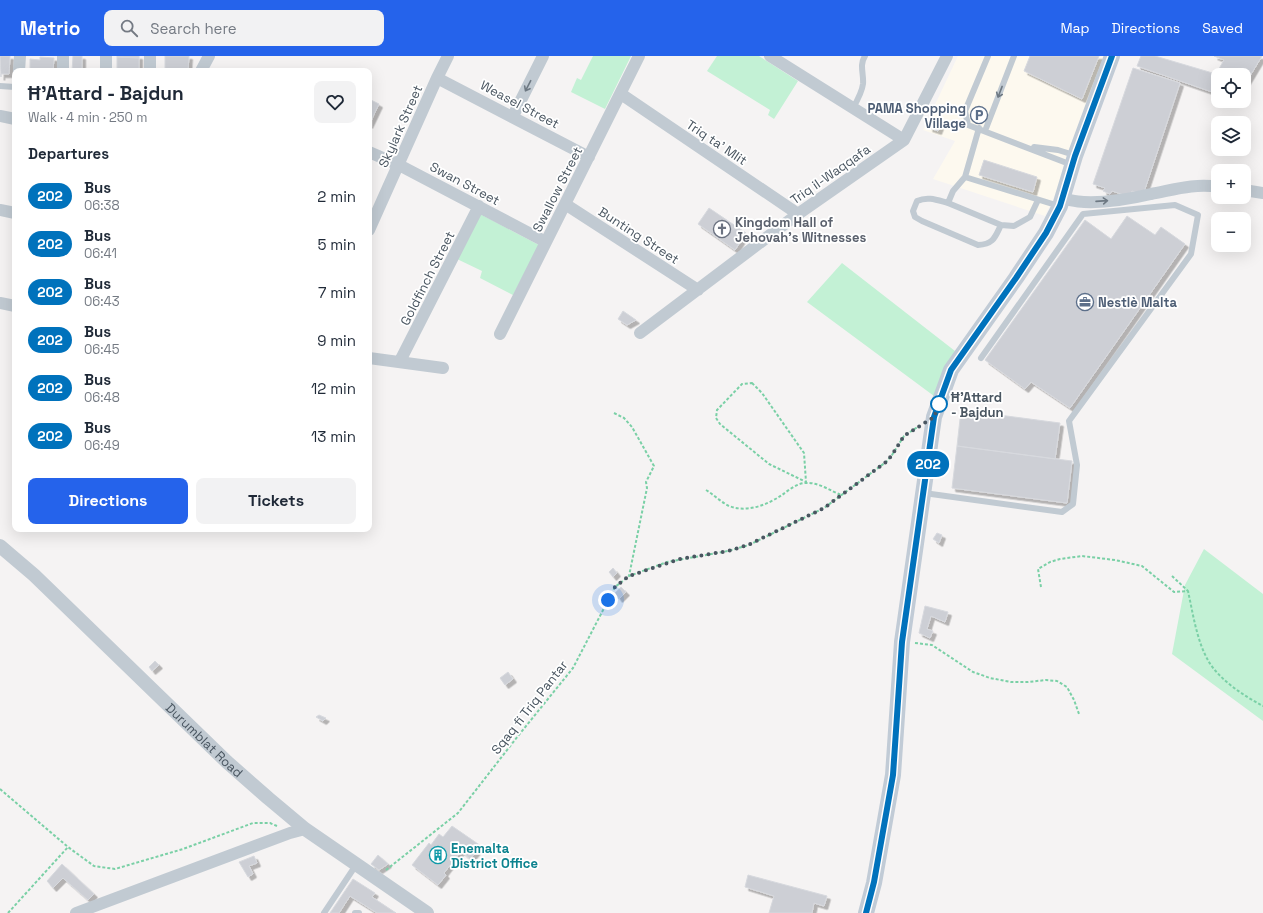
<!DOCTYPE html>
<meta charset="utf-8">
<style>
:root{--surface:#fff;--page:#f2f2f3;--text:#1f2937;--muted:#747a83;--accent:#2563eb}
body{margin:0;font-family:"Space Grotesk",sans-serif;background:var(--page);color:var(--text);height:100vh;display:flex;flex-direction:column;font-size:15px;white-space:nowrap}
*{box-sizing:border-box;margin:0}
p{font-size:13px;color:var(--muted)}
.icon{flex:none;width:22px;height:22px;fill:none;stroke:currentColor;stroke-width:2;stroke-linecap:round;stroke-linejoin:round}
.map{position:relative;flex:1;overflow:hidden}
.side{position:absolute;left:12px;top:12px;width:360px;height:464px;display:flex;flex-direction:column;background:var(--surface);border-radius:8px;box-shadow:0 4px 16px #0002}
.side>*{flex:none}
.badge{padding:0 8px;border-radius:13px;font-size:14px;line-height:26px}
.tools{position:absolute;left:1211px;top:12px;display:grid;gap:8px}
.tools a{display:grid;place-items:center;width:40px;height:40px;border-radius:8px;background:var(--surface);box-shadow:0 4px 16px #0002;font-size:20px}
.you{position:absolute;width:20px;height:20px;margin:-10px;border:3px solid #fff;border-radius:50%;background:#1a73e8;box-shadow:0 0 0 6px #1a73e833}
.map>.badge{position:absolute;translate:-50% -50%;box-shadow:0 0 0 2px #fff}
h2{padding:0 16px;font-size:15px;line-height:36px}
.round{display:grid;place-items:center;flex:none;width:42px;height:42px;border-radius:8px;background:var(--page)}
.head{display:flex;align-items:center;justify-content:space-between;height:68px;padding:0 16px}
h1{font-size:19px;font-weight:600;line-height:30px}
.button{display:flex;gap:8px;margin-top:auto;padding:8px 16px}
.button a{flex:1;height:46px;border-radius:8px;background:var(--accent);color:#fff;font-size:16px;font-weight:600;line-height:46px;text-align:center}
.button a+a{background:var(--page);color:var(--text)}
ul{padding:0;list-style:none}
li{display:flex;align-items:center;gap:12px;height:48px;padding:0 16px}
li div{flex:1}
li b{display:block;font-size:15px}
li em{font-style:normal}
li .badge{min-width:44px;font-weight:700;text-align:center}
header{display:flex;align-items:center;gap:24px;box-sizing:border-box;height:56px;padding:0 20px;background:var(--accent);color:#fff}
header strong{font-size:19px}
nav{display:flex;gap:22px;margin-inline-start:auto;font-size:14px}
.search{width:280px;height:36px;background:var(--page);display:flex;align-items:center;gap:10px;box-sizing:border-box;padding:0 14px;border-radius:8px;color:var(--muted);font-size:15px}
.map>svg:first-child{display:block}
</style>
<header>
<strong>Metrio</strong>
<div class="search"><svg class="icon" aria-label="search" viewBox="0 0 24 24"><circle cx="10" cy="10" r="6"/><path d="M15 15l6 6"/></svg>Search here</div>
<nav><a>Map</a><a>Directions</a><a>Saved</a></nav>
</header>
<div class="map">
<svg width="1263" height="857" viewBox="0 0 1263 857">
<defs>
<filter id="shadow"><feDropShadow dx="3.5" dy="3.5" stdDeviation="0" flood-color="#0004"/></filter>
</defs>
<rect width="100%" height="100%" fill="#f5f3f3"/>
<path fill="#fdf9ef" d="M958 0H1107L1065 118 1045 160 933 123 955 85 923 74Z"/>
<path fill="#c3f1d5" d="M593 0H631L605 53 571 36 577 22 581 24Z
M717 0H759L798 25 774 63 768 59 770 54 707 15Z
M480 158 539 189 513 239 480 222 482 215 457 203Z
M842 207 955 295 934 340 807 246Z
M1204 493 1263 538V665L1172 598 1185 529Z"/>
<path fill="#cdcfd5" stroke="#d7d9de" filter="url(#shadow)" d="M0 0H10L9 18H1V21Z
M73 0H82V15H72Z
M117 0H139V2L117 1Z
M165 0H189L188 14H165Z
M1030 0H1099L1082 43 1024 15Z
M1141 0H1155L1216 18 1224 4 1214 0H1262L1244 30V19H1218V38L1137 10Z
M40 1 54 2 53 15H30V3L40 4Z
M117 1 139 2V15H117Z
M1133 12 1180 27 1143 139 1132 135 1130 141 1112 135 1110 138 1103 135 1105 132 1093 128Z
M369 43 379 48 369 69Z
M932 66 940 70 938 75 929 72Z
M984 104 1037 121 1033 136 979 119Z
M709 152 746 177 735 194 698 168Z
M1127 160 1155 179 1161 171 1185 188 1070 352 1031 326 1025 333 985 304 1085 164 1111 183Z
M623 255 636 264 627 269 618 263Z
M961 354 1060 367 1055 403 957 390Z
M957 390 1072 405 1067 447 952 432Z
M937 477 942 479 939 487 933 483Z
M613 512 617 517 613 521 609 516Z
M621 531 626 536 619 543 615 537Z
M925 550 948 556 945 566 931 560 927 573 933 575 930 582 919 577Z
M155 605 159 609 152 615 149 611Z
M508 616 513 623 505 629 500 622Z
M319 659 326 662 323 665 316 661Z
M452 770 481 790 470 803 461 795 444 817 446 819 438 829 412 809 429 787 431 789 439 778 443 781Z
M378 799 388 808 379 814 371 808Z
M254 800 257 807 249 810 253 818 248 821 239 806Z
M62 808 94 838 88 844 63 822 53 832 47 825Z
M748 819 827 840 824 850 814 847 812 857H769L774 840 745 831Z
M353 823 375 837 372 841 396 857H377L350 840 339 857H330Z"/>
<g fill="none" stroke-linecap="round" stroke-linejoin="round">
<path stroke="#7ad0a6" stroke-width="2" stroke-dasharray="3 2" stroke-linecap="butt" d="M752 327 762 337 804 397 806 426 769 408 720 368 716 362 717 354 742 328Z
M614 357 624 362 632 371 654 410 646 426 647 432 629 520
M706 434C714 439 721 446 729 450 747 457 767 449 782 439 789 434 797 427 806 427 818 426 831 435 841 439
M1172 520 1188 535
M1041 531 1038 513 1050 506 1060 503 1082 500 1115 504 1142 510 1174 536 1188 535C1193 558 1197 586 1209 606 1220 624 1244 640 1263 650
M915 587 932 589 973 616 990 622 1011 626H1028L1046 624 1057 625 1067 631 1074 644 1079 658
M0 733 68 791 94 810 115 813 183 793 253 767H270L277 770
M386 814 458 757 518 680 573 612 615 531 629 520 667 506 728 495 749 489 824 452 886 406 892 399 904 380 919 370
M8 857 68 791"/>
<path stroke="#c1cad2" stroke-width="6" d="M988 0 965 55 968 69 1072 109
M0 30 15 31
M853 52C857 45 862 36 863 28 864 18 859 9 865 0
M979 72 965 121 953 135 948 147 1001 169 1014 170 1030 161 1038 144
M985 75 1014 0
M1034 91 1058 94 1074 99
M965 121 1059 150
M948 147C937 144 928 140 917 145L913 155 915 161 922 165 978 189C994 188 995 181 1001 169
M924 437 1062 456 1073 448 1077 409 1069 365 1191 198 1198 159 1175 149 1083 158 981 302
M324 857 356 809
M355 857H359"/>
<path stroke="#c1cad2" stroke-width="12" d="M770 0 904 84
M150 1V15
M19 15 20 0
M63 15V0
M106 15V0
M201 15 209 0
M437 22 589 101
M621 38 798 158
M0 60 15 63
M513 60 543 0
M369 96 399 109 546 186
M1244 134 1263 137
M1063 143C1070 144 1077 146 1084 146 1107 147 1130 143 1151 138 1173 134 1195 127 1218 131
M565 148 698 234
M0 154 15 157
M369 174 437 22 448 0
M0 247 15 250
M640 277 798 158 904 84 947 0
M500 278 639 0
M369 302 443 312
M400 305 479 150
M76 857 290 777 305 773"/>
<path stroke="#c1cad2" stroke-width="14" id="s1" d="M0 490 34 519 227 706 268 742 305 773 427 857"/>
<path stroke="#c1cbd6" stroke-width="16" d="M866 857 874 827 893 719 902 586 934 361 951 314 1016 222 1046 177 1060 150 1075 100 1112 0"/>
</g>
<defs><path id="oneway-shaft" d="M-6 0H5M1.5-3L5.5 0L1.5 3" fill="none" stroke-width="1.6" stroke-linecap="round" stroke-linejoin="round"/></defs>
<g stroke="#6e7983">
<use href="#oneway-shaft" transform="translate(528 30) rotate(117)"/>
<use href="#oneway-shaft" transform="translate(1000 36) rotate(111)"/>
<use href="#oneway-shaft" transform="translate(1102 145) rotate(-4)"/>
</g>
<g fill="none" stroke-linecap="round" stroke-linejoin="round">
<g stroke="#fff" stroke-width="9">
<path id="line" d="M866 857 874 826 893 719 902 586 934 361 951 314 1016 222 1046 177 1060 150 1075 100 1112 0"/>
</g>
<use href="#line" stroke="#0072bc" stroke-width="6"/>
<path stroke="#4a5661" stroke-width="4" stroke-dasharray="0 7.2" d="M608 544 615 531 629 520 680 503 728 495 748 489 824 452 886 406 892 399 904 380 934 361 939 348"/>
</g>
<defs>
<g id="parking-ring" transform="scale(0.9)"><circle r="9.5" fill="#fff" stroke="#5c6f8a" stroke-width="1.5"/><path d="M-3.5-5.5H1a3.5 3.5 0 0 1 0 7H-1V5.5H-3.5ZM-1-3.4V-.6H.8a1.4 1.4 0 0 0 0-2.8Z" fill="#5c6f8a"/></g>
<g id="church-ring" transform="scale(0.9)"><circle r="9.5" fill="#fff" stroke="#6b7280" stroke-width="1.5"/><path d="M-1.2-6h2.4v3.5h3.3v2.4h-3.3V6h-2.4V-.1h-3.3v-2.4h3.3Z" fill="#6b7280"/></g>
<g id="office-ring" transform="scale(0.9)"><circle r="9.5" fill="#fff" stroke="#5c6f8a" stroke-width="1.5"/><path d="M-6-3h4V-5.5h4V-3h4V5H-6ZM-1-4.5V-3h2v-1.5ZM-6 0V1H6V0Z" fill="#5c6f8a"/></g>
<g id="building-ring" transform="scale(0.9)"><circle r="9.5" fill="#fff" stroke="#0f9aa8" stroke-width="1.5"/><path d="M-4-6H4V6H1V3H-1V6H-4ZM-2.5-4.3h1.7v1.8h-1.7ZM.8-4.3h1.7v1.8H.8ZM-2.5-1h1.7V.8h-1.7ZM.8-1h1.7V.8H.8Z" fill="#0f9aa8"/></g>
</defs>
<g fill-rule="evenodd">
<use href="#parking-ring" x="979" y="59"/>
<use href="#church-ring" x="722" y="173"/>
<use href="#office-ring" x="1085" y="246"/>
<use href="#building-ring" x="438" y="799"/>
</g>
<circle fill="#fff" stroke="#0072bc" stroke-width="2" cx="939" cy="348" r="8"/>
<g text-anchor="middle" stroke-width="3.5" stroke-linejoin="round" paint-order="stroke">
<g font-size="13" fill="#4a5661" stroke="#fff">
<text transform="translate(520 48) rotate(28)" y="5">Weasel Street</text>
<text transform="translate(400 70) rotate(-66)" y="5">Skylark Street</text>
<text transform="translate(717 86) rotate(34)" y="5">Triq ta' Mlit</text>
<text transform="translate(830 118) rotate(-35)" y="5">Triq il-Waqqafa</text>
<text transform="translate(465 127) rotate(28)" y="5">Swan Street</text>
<text transform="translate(557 133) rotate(-63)" y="5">Swallow Street</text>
<text transform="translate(639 179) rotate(33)" y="5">Bunting Street</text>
<text transform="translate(427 222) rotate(-63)" y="5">Goldfinch Street</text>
<text transform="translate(529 651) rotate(-52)" y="5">Sqaq fi Triq Pantar</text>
<text dy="5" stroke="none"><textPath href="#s1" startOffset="282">Durumblat Road</textPath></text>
</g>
<g font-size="13" font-weight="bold" fill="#4e5e75" stroke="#fff" text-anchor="end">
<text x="966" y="57">PAMA Shopping<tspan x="966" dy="15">Village</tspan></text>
<text x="1098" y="251" text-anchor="start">Nestlè Malta</text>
</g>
<g font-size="13" font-weight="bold" fill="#5b616d" stroke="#fff" text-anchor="start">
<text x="735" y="171">Kingdom Hall of<tspan x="735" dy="15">Jehovah's Witnesses</tspan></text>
</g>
<g font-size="13" font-weight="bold" fill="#4a5661" stroke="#fff" text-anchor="start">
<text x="951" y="346">Ħ'Attard<tspan x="951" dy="15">- Bajdun</tspan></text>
</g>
<g font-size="13" font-weight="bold" fill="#0d838f" stroke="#fff" text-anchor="start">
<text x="451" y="797">Enemalta<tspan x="451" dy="15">District Office</tspan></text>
</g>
</g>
</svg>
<div class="tools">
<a><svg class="icon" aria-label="locate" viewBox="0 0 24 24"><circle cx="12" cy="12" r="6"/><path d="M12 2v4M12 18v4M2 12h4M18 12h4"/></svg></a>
<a><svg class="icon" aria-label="layers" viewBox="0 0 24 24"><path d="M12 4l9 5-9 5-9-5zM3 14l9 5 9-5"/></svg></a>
<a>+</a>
<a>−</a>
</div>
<div class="you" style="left:608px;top:544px"></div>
<b class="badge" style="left:928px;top:408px;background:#0072bc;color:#fff">202</b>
<section class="side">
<div class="head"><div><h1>Ħ'Attard - Bajdun</h1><p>Walk · 4 min · 250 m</p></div><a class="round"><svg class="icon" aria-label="heart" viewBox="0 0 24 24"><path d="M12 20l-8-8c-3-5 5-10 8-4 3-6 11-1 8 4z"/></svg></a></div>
<h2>Departures</h2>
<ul>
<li><span class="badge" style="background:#0072bc;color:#fff">202</span><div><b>Bus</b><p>06:38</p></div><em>2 min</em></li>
<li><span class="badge" style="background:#0072bc;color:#fff">202</span><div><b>Bus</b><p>06:41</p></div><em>5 min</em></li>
<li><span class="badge" style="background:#0072bc;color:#fff">202</span><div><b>Bus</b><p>06:43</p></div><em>7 min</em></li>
<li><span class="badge" style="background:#0072bc;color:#fff">202</span><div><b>Bus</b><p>06:45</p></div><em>9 min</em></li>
<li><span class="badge" style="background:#0072bc;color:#fff">202</span><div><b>Bus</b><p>06:48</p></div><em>12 min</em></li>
<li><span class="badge" style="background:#0072bc;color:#fff">202</span><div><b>Bus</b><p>06:49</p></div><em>13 min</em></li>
</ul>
<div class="button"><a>Directions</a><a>Tickets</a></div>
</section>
</div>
